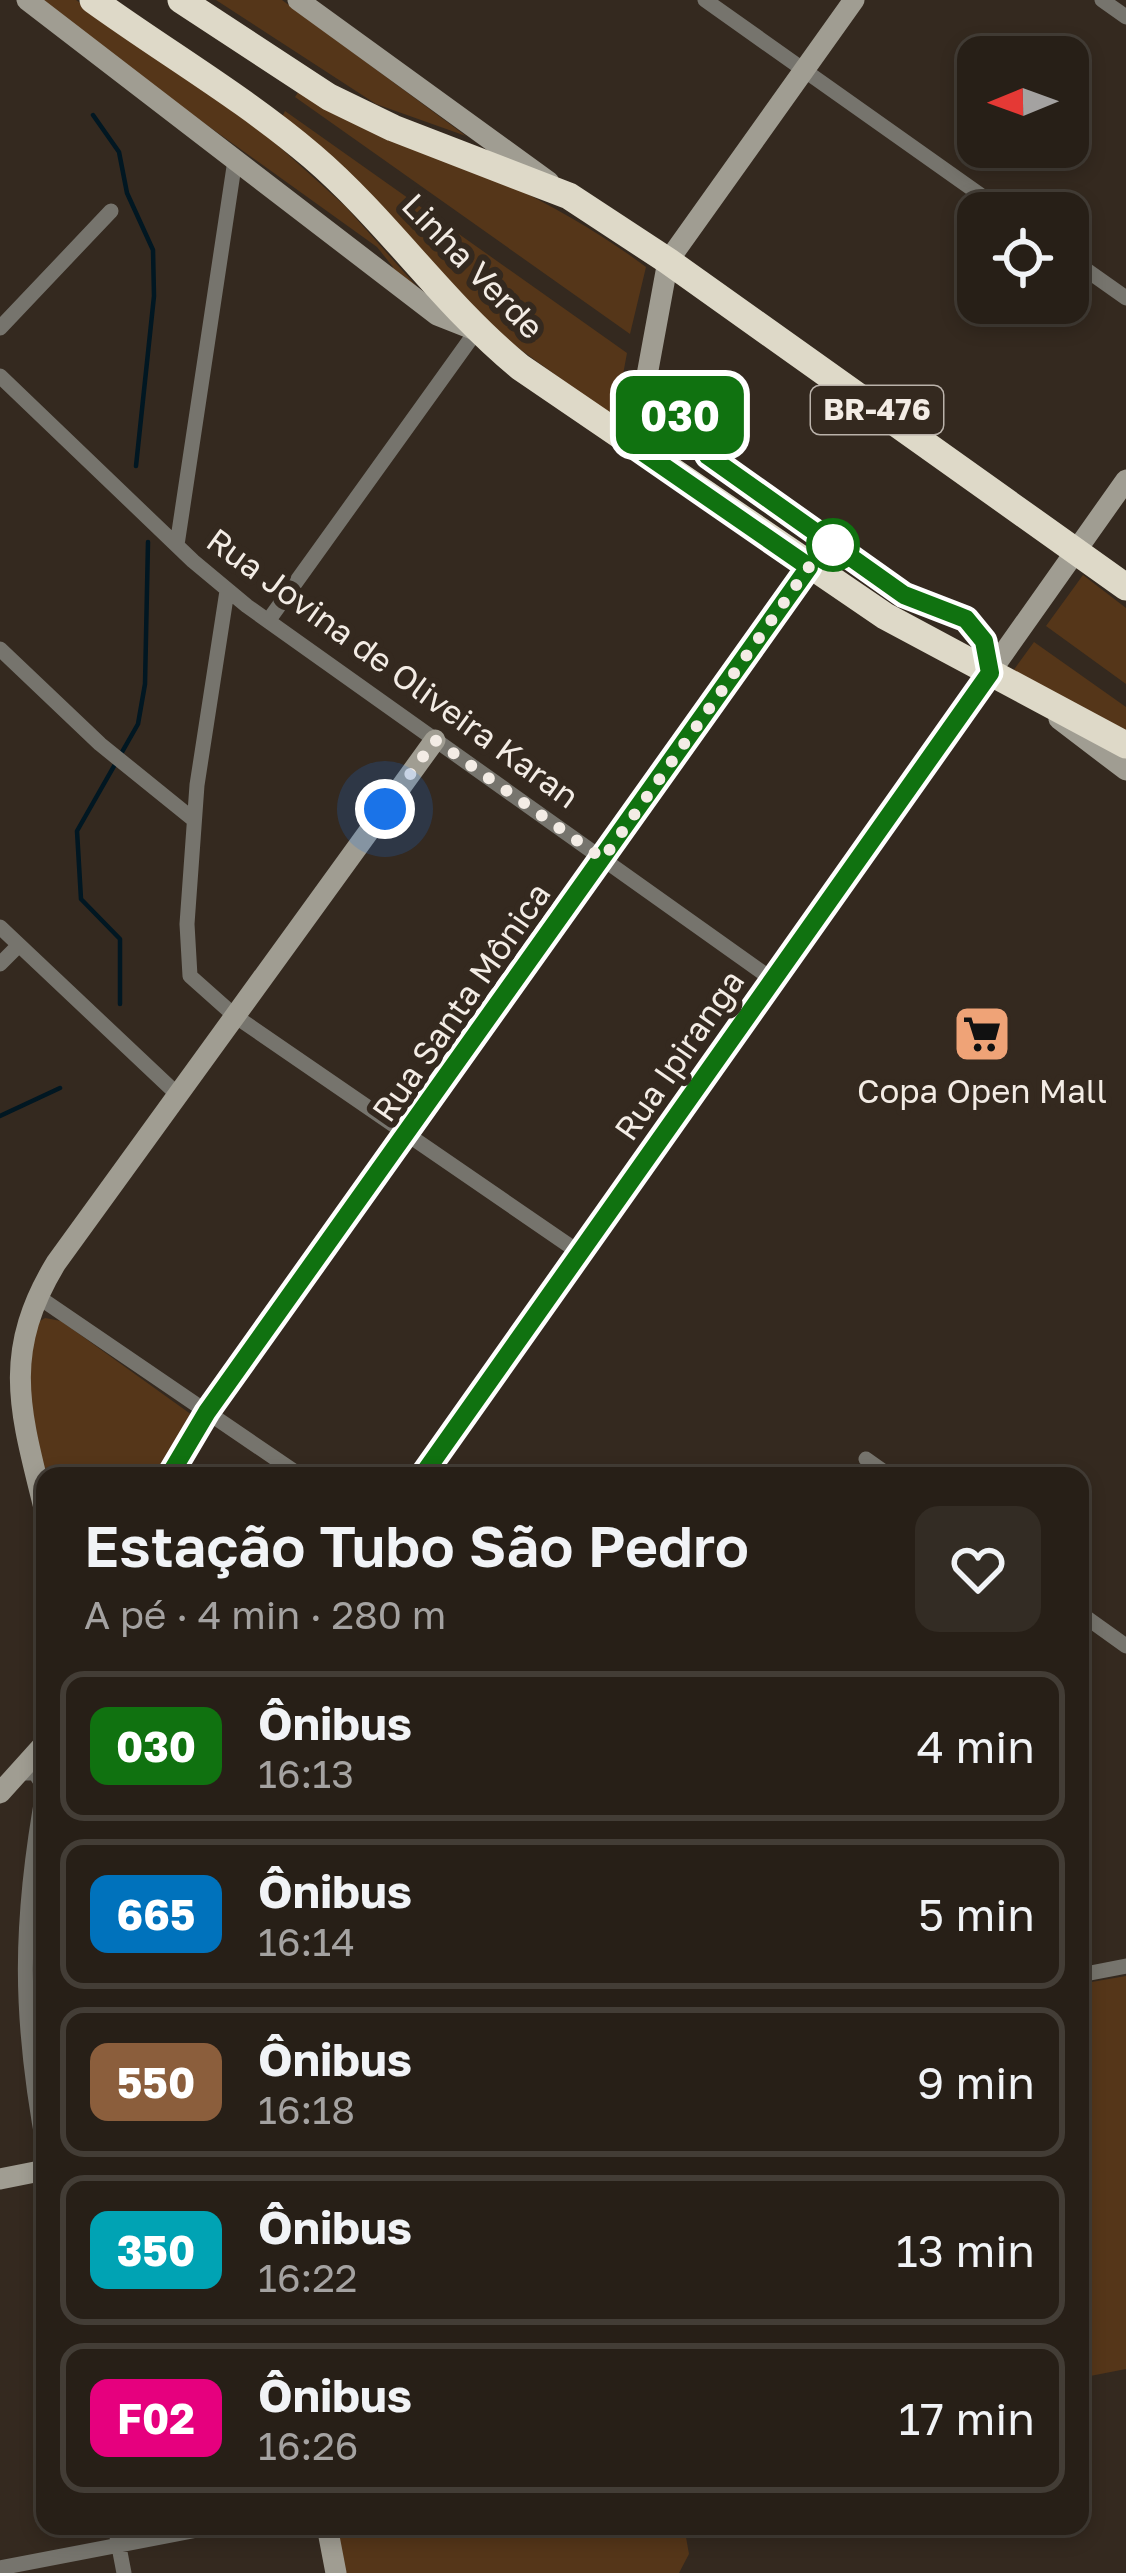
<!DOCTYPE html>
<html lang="pt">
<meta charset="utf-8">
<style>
:root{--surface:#271f17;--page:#332c24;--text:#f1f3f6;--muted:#a4a2a1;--line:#433d36}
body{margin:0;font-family:"Golos Text",sans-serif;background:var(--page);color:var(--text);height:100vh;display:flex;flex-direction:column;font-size:45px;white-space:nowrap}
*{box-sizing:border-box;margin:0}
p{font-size:39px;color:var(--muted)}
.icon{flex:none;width:66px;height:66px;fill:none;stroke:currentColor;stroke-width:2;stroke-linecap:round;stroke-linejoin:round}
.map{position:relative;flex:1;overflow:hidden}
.details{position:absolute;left:36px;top:1467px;width:1053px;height:1068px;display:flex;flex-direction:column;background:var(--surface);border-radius:24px;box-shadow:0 6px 18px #0003,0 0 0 3px var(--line)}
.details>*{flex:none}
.badge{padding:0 24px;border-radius:18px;font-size:42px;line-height:78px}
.needle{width:78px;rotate:269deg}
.buttons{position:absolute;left:957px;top:36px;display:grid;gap:24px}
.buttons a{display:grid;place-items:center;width:132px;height:132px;border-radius:24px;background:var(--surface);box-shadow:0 6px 18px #0003,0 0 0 3px var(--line);font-size:60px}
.you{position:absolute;width:60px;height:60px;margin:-30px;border:9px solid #fff;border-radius:50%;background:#1a73e8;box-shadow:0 0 0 18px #1a73e833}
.map>.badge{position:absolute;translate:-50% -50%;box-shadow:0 0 0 6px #fff}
.round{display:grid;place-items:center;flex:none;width:126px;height:126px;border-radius:24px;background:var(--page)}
.head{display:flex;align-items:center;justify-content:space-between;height:204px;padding:0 48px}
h1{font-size:57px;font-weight:600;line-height:90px}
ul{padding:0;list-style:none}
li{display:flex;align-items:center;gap:36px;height:150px;margin:0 24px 18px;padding:0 24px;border:6px solid var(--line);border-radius:24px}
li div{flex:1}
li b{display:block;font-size:45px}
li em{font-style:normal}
li .badge{min-width:132px;font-weight:700;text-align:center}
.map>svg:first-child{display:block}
</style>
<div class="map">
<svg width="1126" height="2573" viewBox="0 0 1126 2573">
<rect width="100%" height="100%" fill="#34291f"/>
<path fill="#553619" d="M43 0H76L263 132 345 206 427 298 389 274 393 267 377 247 137 75Z
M216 0H282L466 136 376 104Z
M299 91C417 144 542 189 646 267L630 334 295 97Z
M285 111 627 353 615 418 503 337 282 117Z
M1083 575 1126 608V684L1046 626Z
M1034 642 1126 707V731L1013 671Z
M45 1318 61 1321 192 1415 155 1476H45L26 1379 37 1323Z
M1126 1976V2369L1080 2378V1984Z
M335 2526H684L689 2554 679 2573H344Z"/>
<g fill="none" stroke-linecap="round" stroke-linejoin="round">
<path stroke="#011722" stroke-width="4.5" d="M93 115 119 152 127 193 153 250 154 296 136 466
M120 1004V939L81 899 77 831 138 724 145 684 148 542
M0 1116 60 1088"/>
<path stroke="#76746d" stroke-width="15" d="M705 0 1006 213
M1102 0 1126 17
M1068 257 1126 298
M0 328 111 211
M0 376 193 561 247 606 773 980
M177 545 235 160
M227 591 197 785 187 924 190 976 235 1016 580 1253
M268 621 477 330
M0 649 100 744 194 820
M0 927 178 1095
M0 964 19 945
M37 1296 301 1476
M866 1459 890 1476
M1080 1613 1126 1646
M21 1773H35L44 1787C19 1923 19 2018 45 2154
M1080 1975 1126 1966
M115 2526 124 2573
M0 2568 218 2526"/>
<path stroke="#a09d92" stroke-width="21" d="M27 0 437 315 475 330
M298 0 549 182
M634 446 668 261 854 0
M1059 719 1126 770
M169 1476 207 1412 809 567
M422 1476 1126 480
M45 1512C21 1414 0 1355 56 1263L435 740
M0 1793 45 1743
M0 2179 45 2170
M327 2526 336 2573"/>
<path stroke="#ded9c8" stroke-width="27" d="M93 0C165 52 244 98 312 156 387 220 443 304 520 367L885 616 1126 745
M181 0 329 97 393 128 569 196 668 261 1126 587"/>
</g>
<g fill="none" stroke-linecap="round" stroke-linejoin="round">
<g stroke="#fff" stroke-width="27">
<path id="line" d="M169 1476 207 1412 809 567 634 446 640 414 662 407 689 422 708 456 904 595 966 619 984 641 990 673 422 1476"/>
</g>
<use href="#line" stroke="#107210" stroke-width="18"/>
<path stroke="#f3ece5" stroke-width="12" stroke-dasharray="0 21.6" d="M385 809 435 740 603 859 809 567 833 545"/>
</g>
<defs>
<g id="supermarket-square" transform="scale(3)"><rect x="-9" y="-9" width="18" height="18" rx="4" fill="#efa377" stroke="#34291f"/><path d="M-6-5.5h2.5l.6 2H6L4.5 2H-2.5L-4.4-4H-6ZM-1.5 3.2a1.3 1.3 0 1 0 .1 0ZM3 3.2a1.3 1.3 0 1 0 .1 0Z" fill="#111"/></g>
</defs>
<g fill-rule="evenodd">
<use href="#supermarket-square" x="982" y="1034"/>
</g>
<circle fill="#fff" stroke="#107210" stroke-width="6" cx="833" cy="545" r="24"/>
<g text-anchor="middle" stroke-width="12" stroke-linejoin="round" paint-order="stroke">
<rect fill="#34291f" stroke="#bab2aa" stroke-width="3" x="811" y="386" width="132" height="48" rx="9"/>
<g font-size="30" font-weight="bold" fill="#f3ece5">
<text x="877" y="420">BR-476</text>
</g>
<g font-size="33" fill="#f3ece5" stroke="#34291f">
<text transform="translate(473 266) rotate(46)" y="12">Linha Verde</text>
<text transform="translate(393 668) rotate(36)" y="12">Rua Jovina de Oliveira Karan</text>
<text transform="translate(461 1002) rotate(-55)" y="12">Rua Santa Mônica</text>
<text transform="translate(679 1055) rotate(-55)" y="12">Rua Ipiranga</text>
</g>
<g font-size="33" fill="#f3ece5" stroke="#34291f">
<text x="982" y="1103">Copa Open Mall</text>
</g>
</g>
</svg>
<div class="buttons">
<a><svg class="needle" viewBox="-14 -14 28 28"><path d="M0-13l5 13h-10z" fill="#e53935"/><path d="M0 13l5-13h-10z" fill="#a4a2a1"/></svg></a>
<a><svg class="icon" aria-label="locate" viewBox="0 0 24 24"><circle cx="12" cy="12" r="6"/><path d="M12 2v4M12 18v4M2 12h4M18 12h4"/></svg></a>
</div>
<div class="you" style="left:385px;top:809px"></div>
<b class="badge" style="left:680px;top:415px;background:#107210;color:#fff">030</b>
<section class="details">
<div class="head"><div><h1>Estação Tubo São Pedro</h1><p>A pé · 4 min · 280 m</p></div><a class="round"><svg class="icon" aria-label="heart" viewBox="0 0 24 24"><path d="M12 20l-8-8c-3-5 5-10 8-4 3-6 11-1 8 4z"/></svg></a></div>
<ul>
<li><span class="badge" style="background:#107210;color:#fff">030</span><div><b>Ônibus</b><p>16:13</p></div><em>4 min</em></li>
<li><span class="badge" style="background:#0072bc;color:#fff">665</span><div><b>Ônibus</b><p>16:14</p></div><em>5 min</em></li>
<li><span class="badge" style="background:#8b5e3c;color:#fff">550</span><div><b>Ônibus</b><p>16:18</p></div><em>9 min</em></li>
<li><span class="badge" style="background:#00a3b4;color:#fff">350</span><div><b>Ônibus</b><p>16:22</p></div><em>13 min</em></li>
<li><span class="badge" style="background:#e6007e;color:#fff">F02</span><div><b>Ônibus</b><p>16:26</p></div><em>17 min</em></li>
</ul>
</section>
</div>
